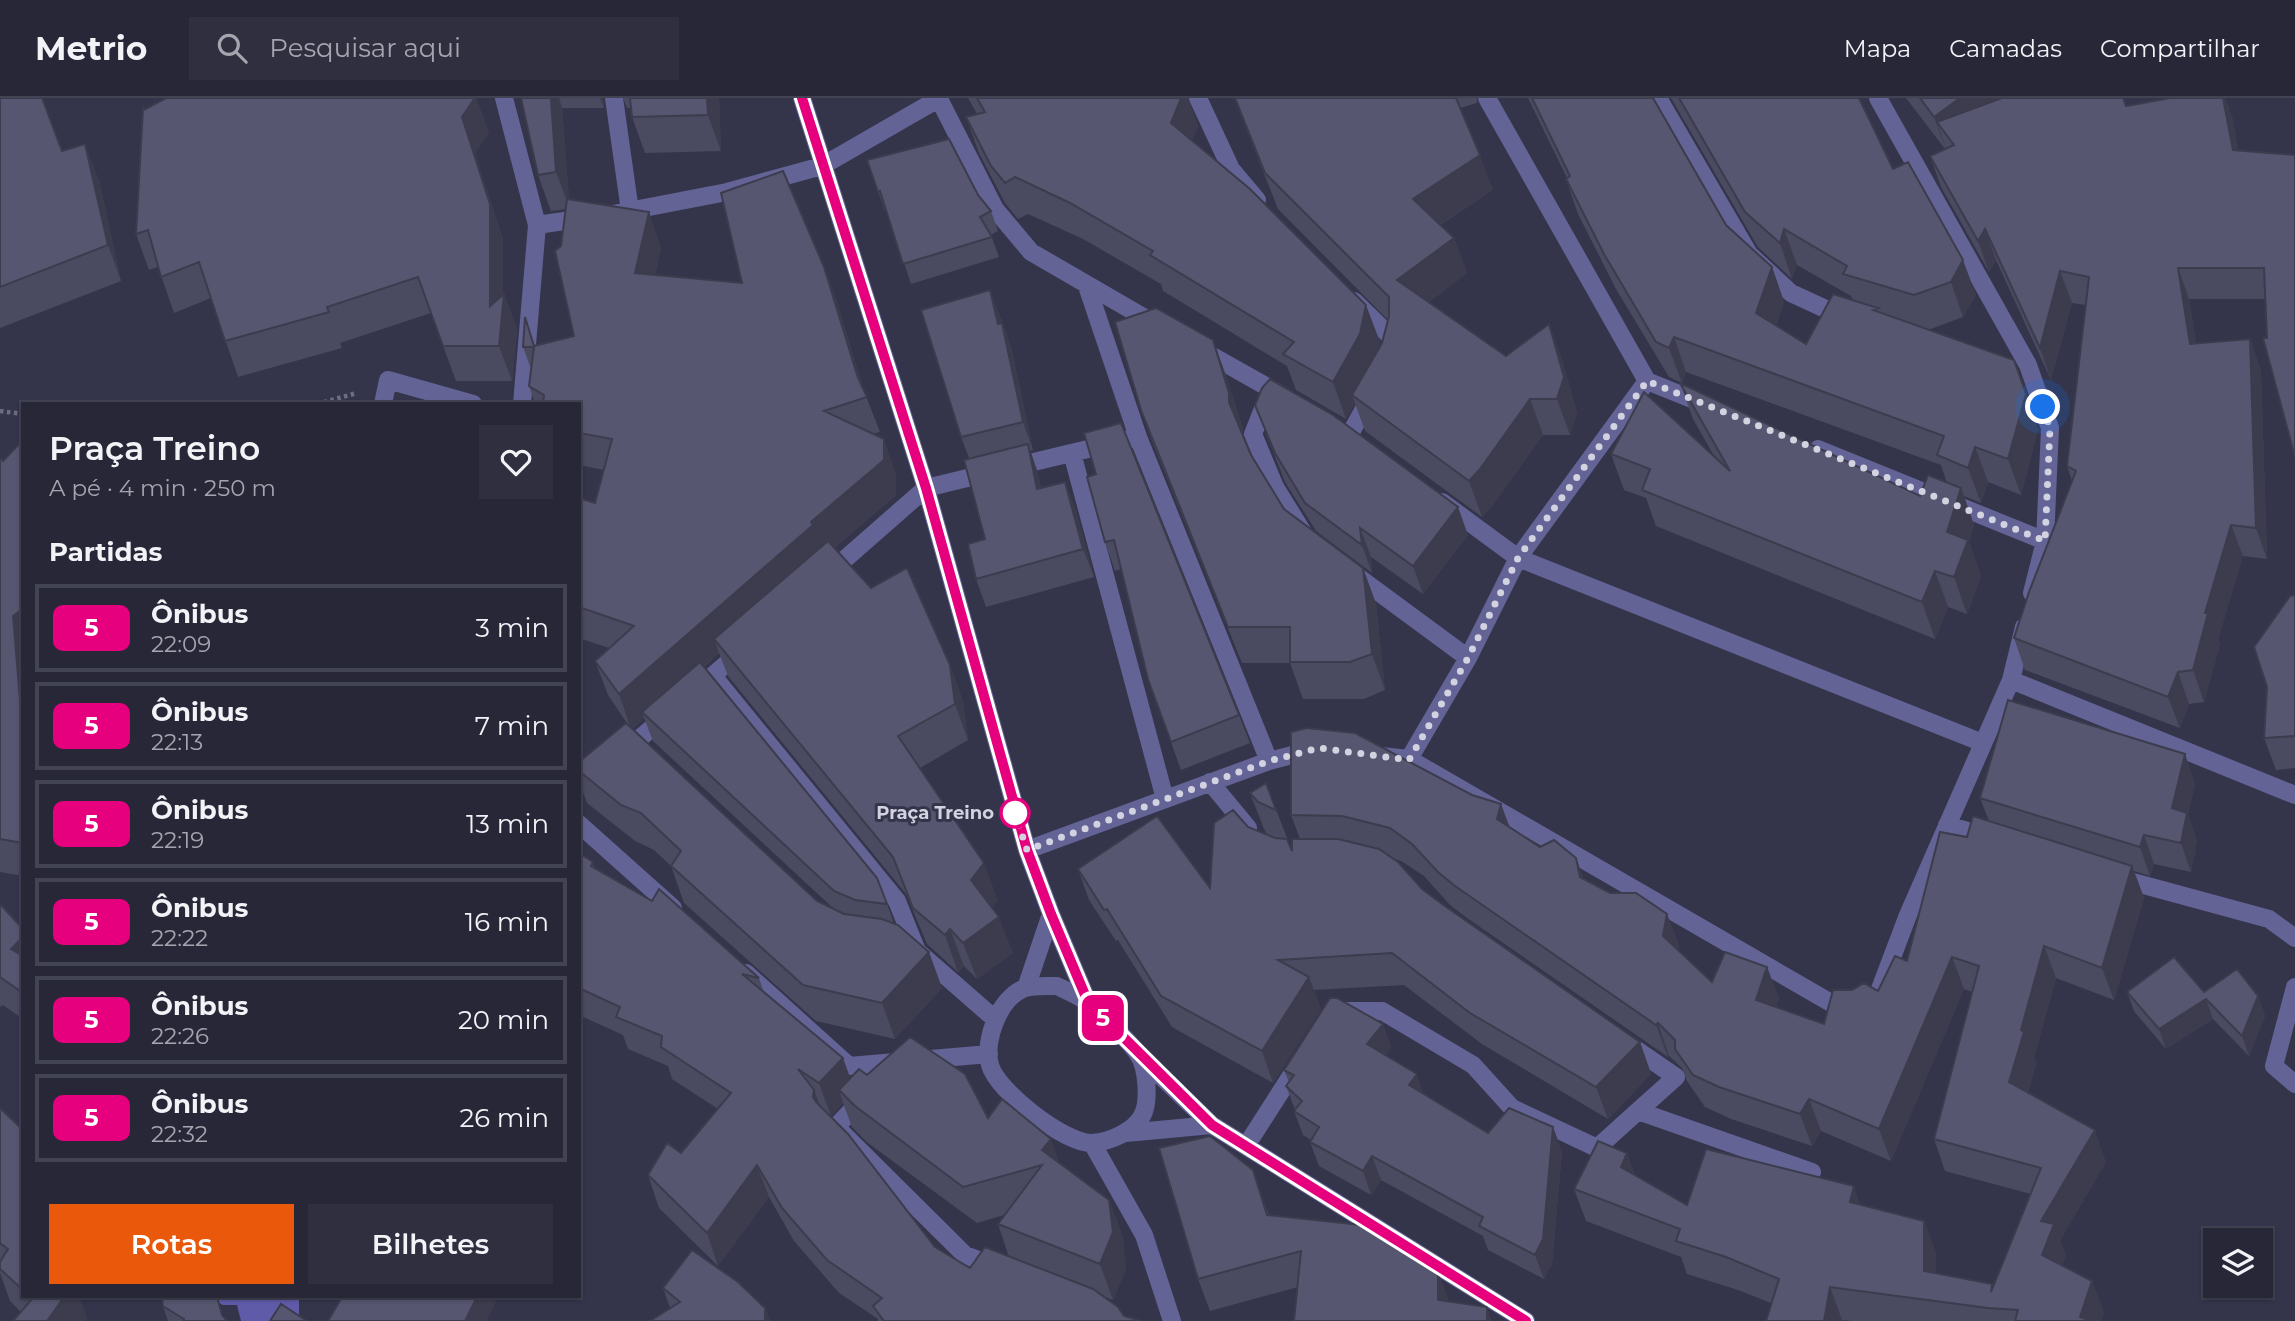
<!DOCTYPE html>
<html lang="pt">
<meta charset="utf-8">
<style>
:root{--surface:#272738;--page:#2f2f40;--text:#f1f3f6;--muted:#a4a5ae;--line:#434453;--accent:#ea580c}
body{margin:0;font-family:Montserrat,sans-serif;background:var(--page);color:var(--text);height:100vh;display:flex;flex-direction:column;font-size:26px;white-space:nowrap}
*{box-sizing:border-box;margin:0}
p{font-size:23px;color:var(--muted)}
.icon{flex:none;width:38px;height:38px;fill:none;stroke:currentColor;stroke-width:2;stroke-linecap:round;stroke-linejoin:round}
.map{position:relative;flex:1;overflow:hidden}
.sheet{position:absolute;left:21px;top:304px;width:560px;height:896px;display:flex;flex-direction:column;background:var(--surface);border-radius:0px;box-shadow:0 2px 5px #0004,0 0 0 2px var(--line)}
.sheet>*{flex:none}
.badge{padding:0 14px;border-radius:10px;font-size:24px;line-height:46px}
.tools{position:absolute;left:2203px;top:1130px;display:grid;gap:14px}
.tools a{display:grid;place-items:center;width:70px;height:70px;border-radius:0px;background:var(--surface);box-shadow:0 2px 5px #0004,0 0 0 2px var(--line);font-size:35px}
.you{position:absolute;width:35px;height:35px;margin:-18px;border:5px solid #fff;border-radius:50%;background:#1a73e8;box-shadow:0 0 0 10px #1a73e833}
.map>.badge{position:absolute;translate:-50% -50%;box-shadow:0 0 0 4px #fff}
h2{padding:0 28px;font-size:26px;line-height:63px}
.round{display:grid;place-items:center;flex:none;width:74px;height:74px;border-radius:0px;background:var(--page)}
.overview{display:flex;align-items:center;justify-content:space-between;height:119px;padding:0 28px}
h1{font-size:33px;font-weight:600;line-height:52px}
.action{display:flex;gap:14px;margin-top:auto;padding:14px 28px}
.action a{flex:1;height:80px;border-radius:0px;background:var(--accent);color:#fff;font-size:28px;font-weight:600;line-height:80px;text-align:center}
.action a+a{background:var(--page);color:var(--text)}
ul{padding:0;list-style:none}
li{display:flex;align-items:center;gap:21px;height:88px;margin:0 14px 10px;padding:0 14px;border:4px solid var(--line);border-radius:0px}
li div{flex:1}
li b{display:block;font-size:26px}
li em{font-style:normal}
li .badge{min-width:77px;font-weight:700;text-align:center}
header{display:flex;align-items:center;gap:42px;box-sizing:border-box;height:98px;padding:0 35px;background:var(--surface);border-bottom:2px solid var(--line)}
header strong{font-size:33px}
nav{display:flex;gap:38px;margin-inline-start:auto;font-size:24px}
.search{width:490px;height:63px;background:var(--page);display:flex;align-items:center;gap:18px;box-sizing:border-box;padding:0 24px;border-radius:0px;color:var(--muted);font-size:26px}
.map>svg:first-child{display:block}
</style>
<header>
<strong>Metrio</strong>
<div class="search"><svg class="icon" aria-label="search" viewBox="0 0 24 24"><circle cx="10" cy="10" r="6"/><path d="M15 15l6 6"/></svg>Pesquisar aqui</div>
<nav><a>Mapa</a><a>Camadas</a><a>Compartilhar</a></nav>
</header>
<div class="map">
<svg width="2295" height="1223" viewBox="0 0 2295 1223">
<rect width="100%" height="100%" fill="#34344b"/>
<path fill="#605ba9" d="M206 1199H299V1223H241L237 1207H223Z"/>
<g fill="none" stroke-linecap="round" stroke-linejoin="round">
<path stroke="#6d6d81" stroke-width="4.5" stroke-dasharray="3.5 3.5" stroke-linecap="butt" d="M317 306 357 295
M0 313 23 316"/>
<path stroke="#636396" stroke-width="18" d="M504 0 537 127 522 306
M614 0 630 113
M802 0 926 390 1027 752 1051 816 1088 904
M1198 0 1231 71 1257 102
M1487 0 1647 283 1704 306
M1658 0 1749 156 1791 195 1845 220
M1878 0 2028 267 2050 330 2045 443 2032 495
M939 1 995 111 1031 154 1157 227
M613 116 727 94 822 68 940 0
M537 127 585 120
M1087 188 1138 339 1269 663
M1354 203 1391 239 1392 254
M1200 251 1285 299
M1268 298 1253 336 1275 389 1304 436
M383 306 388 282 473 306
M1350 336 1371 298
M1818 351 2045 443
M1072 355 1165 701
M1442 404 1518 460 1983 645
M1350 473 1468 560
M828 476 926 390 1138 339
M713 578 897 803 917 853
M2011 582 2295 697
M694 594 741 553
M625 653 667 617
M1381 658 1409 661 1845 913H1849
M1409 661 1468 560 1518 460 1647 283
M1210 684 1248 730
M579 726 673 810
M1947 727 1991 740
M1027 752 1269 663 1315 651
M2118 780 2269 821 2295 840
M917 853 996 922
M746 875 849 968 989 956
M1057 888C1067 893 1077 897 1086 903 1097 911 1130 944 1138 956 1147 969 1150 1004 1142 1018 1134 1033 1110 1044 1092 1045 1065 1046 997 993 990 967 983 942 1000 899 1025 890 1034 887 1048 888 1057 888Z
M2295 889 2274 968 2295 986
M1026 890 1051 816
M1877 899 1908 817 2011 582 2024 529
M1337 913H1382L1473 967 1512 1010 1597 1050 1638 1013 1812 1074
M1625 944 1676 979 1638 1013
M1143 961 1212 1027 1526 1223
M864 999 836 1029 965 1157 999 1170
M1126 1035 1212 1027
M1092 1045 1144 1137 1172 1223
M1246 1048 1301 962"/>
</g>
<path fill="#4a4a60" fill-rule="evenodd" d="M0 0 99 82 121 183 0 230Z
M166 0H476L489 35 475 55 503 142V197L504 196 517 232 512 283H456L431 215 340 245 342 250 238 279 211 200 174 215 158 169 149 172 136 136 144 12Z
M521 0H604V10H562L569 102 661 149 655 177 742 185 824 169 837 204 864 293 880 334 873 336 896 376V397L834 450 871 490 950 567 963 603 968 642 920 670 998 802 992 809 1013 855 977 881 964 868 958 874 927 846 906 796 728 578 719 555 704 569 887 806 894 825 942 890 895 941 816 923 684 805 671 768 654 752 635 743 587 705 579 683V664L629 628 608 597 595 563 609 550 579 540V400L595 405 604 372 579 367V306H535L529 288 531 271 523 249 536 248 574 238 561 148 566 111 551 113 538 77ZM644 620 653 643 833 810 817 803 632 631Z
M623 0H719L721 53 645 55 632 19 631 10H627Z
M968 0H1188L1198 28 1192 42 1380 244 1378 252 1382 245 1388 222 1278 111 1234 0H1477V5L1460 10 1493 92 1440 127 1454 140 1467 175 1429 204 1506 258 1549 226 1562 262 1577 315 1570 337H1543L1493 407 1482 419 1365 333 1355 305 1346 321 1296 292 1287 268 1163 193 1161 186 1083 141 1028 116 1018 121 1005 105 979 55 966 19 977 16Z
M1528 0H1653L1726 127 1772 169 1784 204 1776 228 1806 246 1853 203 1851 198 1797 167 1792 181 1758 149 1671 0H1859L1893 71 1976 197 1963 219 1928 232 2038 331 2021 397 1988 384 1981 405 1964 398 1974 427 1969 444 1981 478 1967 516 1948 509 1935 541 1656 428 1646 400 1624 392 1611 356 1714 358 1693 321 1680 285 1920 398 1947 385 1941 367 1686 274 1682 285 1669 279 1616 191 1578 116 1566 81 1567 80Z
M1906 0H2123L2126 8 2170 0H2225L2233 22 2238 53 2295 57 2267 240 2266 201H2189L2196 245 2250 241 2261 273 2267 461 2243 458 2218 541 2220 546 2204 604 2189 606 2180 630 2025 572 2014 540 2072 383 2067 368 2086 207 2072 205 2051 282 1996 162 1989 174 1941 89 1930 58 1945 51Z
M867 62 978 97 991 113 998 133 991 137 999 159 911 186 887 113H885Z
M1001 220 1012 253 1033 352 1030 353 1038 375 1041 390 1065 384 1076 413 1094 479 986 509 976 481 985 441 969 360 961 339Z
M1213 242 1226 278 1243 331V336L1251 357 1284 411 1363 470 1376 506 1385 592 1364 601H1303L1290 565H1242L1154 348 1141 312Z
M1255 307 1468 437 1423 496 1371 459 1372 475 1316 433 1285 384Z
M23 342V778L0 774V360L3 363Z
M1087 379 1239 617 1250 645 1181 672 1148 581 1121 471 1115 473 1105 444Z
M2295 497V670L2276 672 2264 640Z
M1291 634 1510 730 1584 781 1610 795 1667 816 1679 848 1678 852 1712 884 1767 869 1779 901 1776 909 1824 926 1878 893 1907 863 1967 739 1989 723 1980 700 2195 685 2188 717 2197 743 2191 774 2154 766 2150 778 2134 773 2144 800 2114 902 2056 880 2034 960 2036 966 2028 994 2106 1064 2060 1142 2066 1158 2062 1167 2092 1183 2104 1215 2101 1223H1852L1842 1222V1223H1766L1771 1205 1738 1192 1687 1176 1681 1159 1586 1123 1574 1091 1627 1055 1635 1078 1687 1107H1861L1924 1123 1936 1155V1175L1992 1186 1993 1189 2031 1096 1945 1073 1934 1041 1972 894 1964 891 1891 1063 1821 1033 1812 1048 1731 1021 1705 1009 1687 983 1682 970 1669 958 1668 959 1467 820 1450 807 1424 778 1401 763 1392 760 1422 791 1442 806 1640 944 1651 976 1608 1021 1482 946 1404 887 1314 892 1321 911 1273 985 1172 929 1118 842 1116 843 1089 802 1078 771 1210 790 1248 729 1268 738 1264 731 1250 695 1266 685 1292 753 1300 741 1291 717Z
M579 755 596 770 759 880 764 895 850 980 867 977 988 1020 1060 1066 1109 1102 1123 1139 1126 1171 1113 1202 1103 1198 1124 1218 1141 1223H878V1221L839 1195 794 1143 769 1099 718 1168 659 1110 648 1077 681 1055 718 1011 672 981 668 968 628 951 623 937 579 917ZM843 1005 852 1029 868 1045 977 1125 1004 1117 998 1126 1009 1159 970 1170 935 1149 826 1014 831 1018Z
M0 806 23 831V921L3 907 0 909Z
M2127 894H2204L2258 898 2265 918 2249 958 2213 921 2166 951 2134 913Z
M1383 926 1391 950 1386 957 1424 997 1488 1035 1562 1053 1552 1166 1544 1181 1488 1152 1483 1138 1381 1082 1371 1097 1319 1068 1310 1044 1311 1042 1303 1037 1294 1013 1295 1012 1286 988 1289 984 1284 972Z
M0 1010 23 1032V1199H79L87 1220 85 1223H13L21 1214 10 1203 0 1175Z
M1264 1104 1269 1117 1380 1129 1385 1142 1438 1174 1449 1204 1298 1189 1210 1213 1198 1181Z
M663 1190 765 1210 770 1223H650L670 1210Z
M163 1208 226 1221 227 1223H168Z"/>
<path fill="#3c3c4e" d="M475 0H476L489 35 475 55 503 142V209L504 196 517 232 512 283 499 248 490 208 462 19Z
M551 0H559L562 10 570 111 556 74Z
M600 0H604V10Z
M707 0H719L721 53 708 17Z
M1181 0H1188L1198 28 1184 61 1171 25Z
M1960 0H2017L1937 24 1947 54 1934 19Z
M2223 0H2225L2233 22 2244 84 2233 52Z
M85 46 99 82 121 183 108 147Z
M1480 57 1493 92 1425 136 1413 101Z
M649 114 661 149 647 210 635 175Z
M1784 131 1797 167 1792 181 1780 145Z
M1985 131 1996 162 1989 174 1978 143Z
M1454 140 1467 175 1410 218 1397 182Z
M1963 162 1976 197 1963 219 1951 184Z
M824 169 837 204 866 299 858 280Z
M1772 169 1784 204 1769 250 1756 215Z
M2178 170 2189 201 2201 277 2190 246Z
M2060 173 2072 205 2051 282 2040 250Z
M990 192 1001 220 1004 236 1002 225 1012 253 1033 352 1023 324Z
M1366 207 1380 244 1374 273 1352 297 1355 305 1346 321 1333 284Z
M1549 226 1562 262 1577 315 1570 337 1557 301Z
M1674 239 1686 274 1682 285 1669 250Z
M2250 241 2261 273 2267 461 2256 430Z
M1213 242 1226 278 1243 331 1242 340 1229 304Z
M2014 262 2038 331 2021 397 2008 361Z
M1530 301 1543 337 1493 407 1482 419 1469 383Z
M884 341 896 376V397L824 458 714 541 719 555 646 618 642 614 644 620 631 631 619 596 811 424Z
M1028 346 1038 375 1047 420 1037 391Z
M1975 349 1988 384 1981 405 1968 370Z
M1065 384 1076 413 1094 479 1083 451Z
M1961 390 1974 427 1969 444 1981 478 1967 516 1954 479 1947 434Z
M1458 409 1468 437 1423 496 1413 468Z
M2231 427 2243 458 2218 541 2220 546 2204 604 2193 572 2205 515Z
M1360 430 1371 459 1372 475 1362 447Z
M1363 470 1376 506 1385 592 1372 556Z
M1935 473 1948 509 1935 541 1922 504Z
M23 511V638L13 518Z
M950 567 963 603 968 642 955 606Z
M2178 574 2189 606 2180 630 2168 599Z
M2185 656 2195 685 2188 717 2197 743 2191 774 2181 745 2172 710Z
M1501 706 1513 738 1497 721Z
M2144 737 2154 766 2150 778 2140 749Z
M1576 760 1588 792 1580 779Z
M984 765 998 802 985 819 971 782Z
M2132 768 2144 800 2114 902 2102 870Z
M1667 816 1679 848 1674 870 1663 838Z
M999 819 1013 855 977 881 963 845Z
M950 831 964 868 958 874 945 837Z
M23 839V883L11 851Z
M2044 848 2056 880 2034 960 2036 966 2021 1016 2009 984 2021 932Z
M929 854 942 890 895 941 882 905Z
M1952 859 1964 891 1891 1063 1879 1031Z
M1767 869 1779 901 1768 934 1756 902Z
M1309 879 1321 911 1273 985 1262 953Z
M2258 898 2265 918 2249 958 2242 938Z
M2206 901 2213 921 2166 951 2159 931Z
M1658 925 1669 958 1668 959 1656 927Z
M1383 926 1391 950 1376 970 1367 946Z
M1640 944 1651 976 1608 1021 1596 989Z
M843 960 855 993 839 992 843 1005 831 1018 819 985Z
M1417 976 1425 1000 1409 987Z
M814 992 826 1024 813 999Z
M1809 1001 1821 1033 1812 1048 1800 1016Z
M1553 1029 1562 1053 1552 1166 1544 1181 1535 1157Z
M2095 1032 2106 1064 2060 1142 2066 1158 2054 1189 2042 1157 2041 1123Z
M1051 1041 1064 1077 1042 1052Z
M1627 1055 1639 1088 1621 1069Z
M1372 1058 1381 1082 1371 1097 1363 1073Z
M757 1067 769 1099 718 1168 707 1135Z
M1253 1072 1264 1104 1278 1149 1267 1117Z
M1854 1088 1865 1120 1850 1104Z
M1109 1102 1123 1139 1126 1171 1113 1202 1100 1166Z
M1924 1123 1936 1155V1205L1924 1173Z
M1438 1174 1450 1206 1438 1202Z
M2092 1183 2104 1215 2101 1223H2081L2080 1219Z
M1830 1189 1842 1222V1223H1824Z
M64 1199H79L87 1220 85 1223H47Z
M477 1199H498L487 1223H465Z
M1487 1209 1492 1223H1487Z
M765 1210 770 1223H765Z"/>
<path fill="#565670" stroke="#3c3c4e" stroke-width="2" d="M0 0H42L62 53 85 46 108 147 0 189Z
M166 0H475L462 19 490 106V208L504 196 499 248H443L418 179 327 209 329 214 225 243 199 164 161 179 148 132 136 136 143 10 144 12Z
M521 0H551L556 74 538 77Z
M630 0H707L708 17 632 19Z
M977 0H1181L1171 25 1250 91 1366 207 1360 236 1333 284 1283 256 1294 244 1150 157 1153 153 1070 105 1015 79 1005 85 991 68 966 19 985 14Z
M1235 0H1456L1480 57 1413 101 1454 140 1397 182 1506 258 1549 226 1564 279 1557 301H1530L1480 371 1469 383 1352 297 1382 245 1389 218V199L1265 75Z
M1532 0H1653L1726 127 1772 169 1756 215 1806 246 1833 196 1878 210 1873 212 2014 262 2026 296 2008 361 1975 349 1968 370 1937 357 1944 338 1674 239 1669 250 1656 244 1604 156 1566 81 1570 78Z
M1679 0H1859L1893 71 1908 64 1963 162 1951 184 1914 197 1843 176 1847 168 1784 131 1780 145 1745 114Z
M1920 0H1960L1934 19Z
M2002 0H2123L2126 8 2170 0H2223L2233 52 2295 57V359L2263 240H2267L2264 170H2178L2190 246 2250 241 2256 430 2231 427 2205 515H2208L2193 572 2178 574 2168 599 2014 540 2029 494 2076 373 2067 368 2089 179 2060 173 2040 250 1985 131 1978 143 1930 58 1954 47 1937 24Z
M949 41 978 97 991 113 980 119 992 139 903 166 880 93 878 94 867 62Z
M783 73 824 169 858 280 867 299 824 313 884 341V362L811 424 813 427 619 596 595 563 634 528 579 509V400L595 405 612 341 579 335V306H543L544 297 529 288 534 249H523L525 219 534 248 574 238 555 153 561 148 567 101 649 114 635 175 742 185 721 95Z
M990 192 998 226 1002 225 1023 324 961 339 921 212Z
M1156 210 1213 242 1229 295V304L1251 357 1284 411 1363 470 1372 556 1350 564H1290V529H1228L1141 312 1115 224Z
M1270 281 1333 317 1458 409 1413 468 1360 430 1362 447 1305 405 1275 355 1255 307 1262 290Z
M1680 285 1920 398 1928 377 1961 390 1947 434 1968 442 1954 479 1935 473 1922 504 1642 392 1650 371 1611 356 1644 294 1730 373Z
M1121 325 1239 617 1171 644 1148 581 1114 442 1105 444 1087 379 1096 376 1084 335Z
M23 342V511L13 518 23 637V745L0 741V360L3 363Z
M1028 346 1037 391 1065 384 1083 451 976 481 968 446 985 441 964 362Z
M828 443 871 490 907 470 950 567 955 606 898 638 984 765 971 782 999 819 963 845 950 831 945 837 913 810 893 759 714 541Z
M2295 497V638L2264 640 2267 589 2254 549 2290 498Z
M700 564 877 780 887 806 855 802 834 793 642 614Z
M2008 602 2185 656 2172 710 2187 715 2181 745 2144 737 2140 749 1980 700Z
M626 625 817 803 844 816 882 821 898 827 929 854 882 905 803 887 671 768 681 753 641 715 621 707 579 673V664Z
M1307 630 1355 635 1472 697 1501 706 1497 721 1540 749 1554 742 1576 760 1580 779 1610 795H1636L1667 816 1663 838 1712 884 1725 854 1767 869 1756 902 1824 926 1833 892H1852L1864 885 1878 893 1895 858 1907 863 1940 734 1967 739 1973 718 2132 768 2102 870 2044 848 2021 932 2024 934 2009 984 2095 1032 2041 1123 2054 1126 2042 1157 2092 1183 2080 1219 2091 1223H2015L2018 1212 1988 1210 1830 1189 1824 1223H1766L1779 1181 1726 1159 1676 1143 1680 1131 1574 1091 1598 1043 1627 1055 1621 1069 1687 1107 1706 1051 1854 1088 1850 1104 1924 1123V1173L1992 1186 1991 1194 2041 1070 1934 1041 1979 868 1952 859 1879 1031 1809 1001 1800 1016 1719 989 1693 977 1675 951V942L1658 925 1656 927 1455 788 1438 774 1412 746 1390 730 1342 718 1291 717V634Z
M1266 685 1276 712 1258 704 1250 695Z
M1233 712 1248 729 1275 740 1287 741 1292 753V741H1338L1379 751 1398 764 1422 791 1442 806 1640 944 1596 989 1470 915 1392 855 1278 862 1309 879 1262 953 1161 898 1107 811 1104 812 1078 771 1157 718 1210 790 1214 725Z
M579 755 593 764 591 768 652 803 659 791 759 880 742 876 843 960 819 985 798 971 814 992 813 999 816 1004 848 1036 935 1149 970 1170 985 1149 1093 1191 1118 1209 1124 1218 1141 1223H884L873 1208 882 1200 827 1162 782 1110 757 1067 707 1135 648 1077 667 1045 681 1055 731 995 661 949 662 938 616 919 620 909 579 890Z
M0 806 23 831V839L11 851 23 858V895L0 879Z
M2174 859 2204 894 2237 871 2258 898 2242 938 2206 901 2159 931 2127 894Z
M1330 900H1337L1383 926 1367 946 1417 976 1409 987 1488 1035 1509 1010 1553 1029 1543 1141 1535 1157 1479 1128 1483 1119 1372 1058 1363 1073 1310 1044 1319 1029 1294 1013 1302 1003 1286 988 1294 977 1284 972Z
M910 939 965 976 988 1020 1002 1001 1051 1041 1042 1052 1109 1102 1113 1134 1100 1166 998 1126 1042 1067 963 1089 855 1008 839 992 859 971 867 977Z
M0 1010 23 1032V1192L0 1171V1164L8 1151 0 1145Z
M1210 1038 1253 1072 1267 1117 1380 1129V1131L1371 1134 1438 1174V1202L1487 1209V1223H1294L1301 1153 1198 1181 1159 1050Z
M692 1152 738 1184 765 1210V1223H650L680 1204 663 1190Z
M29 1199H64L47 1223H13L32 1201Z
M162 1199H217L222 1217 227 1223H183L184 1221 163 1208Z
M342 1199H477L465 1223H328Z
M281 1206 307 1223H270Z"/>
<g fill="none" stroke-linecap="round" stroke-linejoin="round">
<g stroke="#fff" stroke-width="16">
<path id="line" d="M802 0 926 390 1027 752 1051 816 1088 904 1212 1027 1526 1223"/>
</g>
<use href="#line" stroke="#e6007e" stroke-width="10"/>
<path stroke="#d2d2e1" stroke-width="7" stroke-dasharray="0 12.6" d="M1015 715 1027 752 1269 663 1319 650 1409 662 1468 560 1518 460 1647 283 2045 443 2050 330 2043 309"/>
</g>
<circle fill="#fff" stroke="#e6007e" stroke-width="3.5" cx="1015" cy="715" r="14"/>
<g text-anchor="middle" stroke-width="6" stroke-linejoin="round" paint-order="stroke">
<g font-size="18" font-weight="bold" fill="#d2d2e1" stroke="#34344b" text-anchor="end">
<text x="994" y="721">Praça Treino</text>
</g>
</g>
</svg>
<div class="tools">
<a><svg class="icon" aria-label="layers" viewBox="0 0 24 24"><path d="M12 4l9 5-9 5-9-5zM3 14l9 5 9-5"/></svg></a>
</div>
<div class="you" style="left:2043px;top:309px"></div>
<b class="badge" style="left:1103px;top:920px;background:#e6007e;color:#fff">5</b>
<section class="sheet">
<div class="overview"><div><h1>Praça Treino</h1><p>A pé · 4 min · 250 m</p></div><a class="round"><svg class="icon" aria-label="heart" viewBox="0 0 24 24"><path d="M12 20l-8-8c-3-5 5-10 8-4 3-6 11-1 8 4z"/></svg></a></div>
<h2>Partidas</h2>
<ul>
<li><span class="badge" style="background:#e6007e;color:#fff">5</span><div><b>Ônibus</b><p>22:09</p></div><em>3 min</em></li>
<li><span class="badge" style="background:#e6007e;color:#fff">5</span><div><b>Ônibus</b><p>22:13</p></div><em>7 min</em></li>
<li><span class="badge" style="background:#e6007e;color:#fff">5</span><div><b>Ônibus</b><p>22:19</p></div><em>13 min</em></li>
<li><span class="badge" style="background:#e6007e;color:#fff">5</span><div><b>Ônibus</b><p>22:22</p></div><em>16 min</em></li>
<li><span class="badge" style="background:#e6007e;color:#fff">5</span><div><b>Ônibus</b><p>22:26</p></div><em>20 min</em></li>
<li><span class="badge" style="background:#e6007e;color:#fff">5</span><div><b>Ônibus</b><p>22:32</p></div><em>26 min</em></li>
</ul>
<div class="action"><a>Rotas</a><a>Bilhetes</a></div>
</section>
</div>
